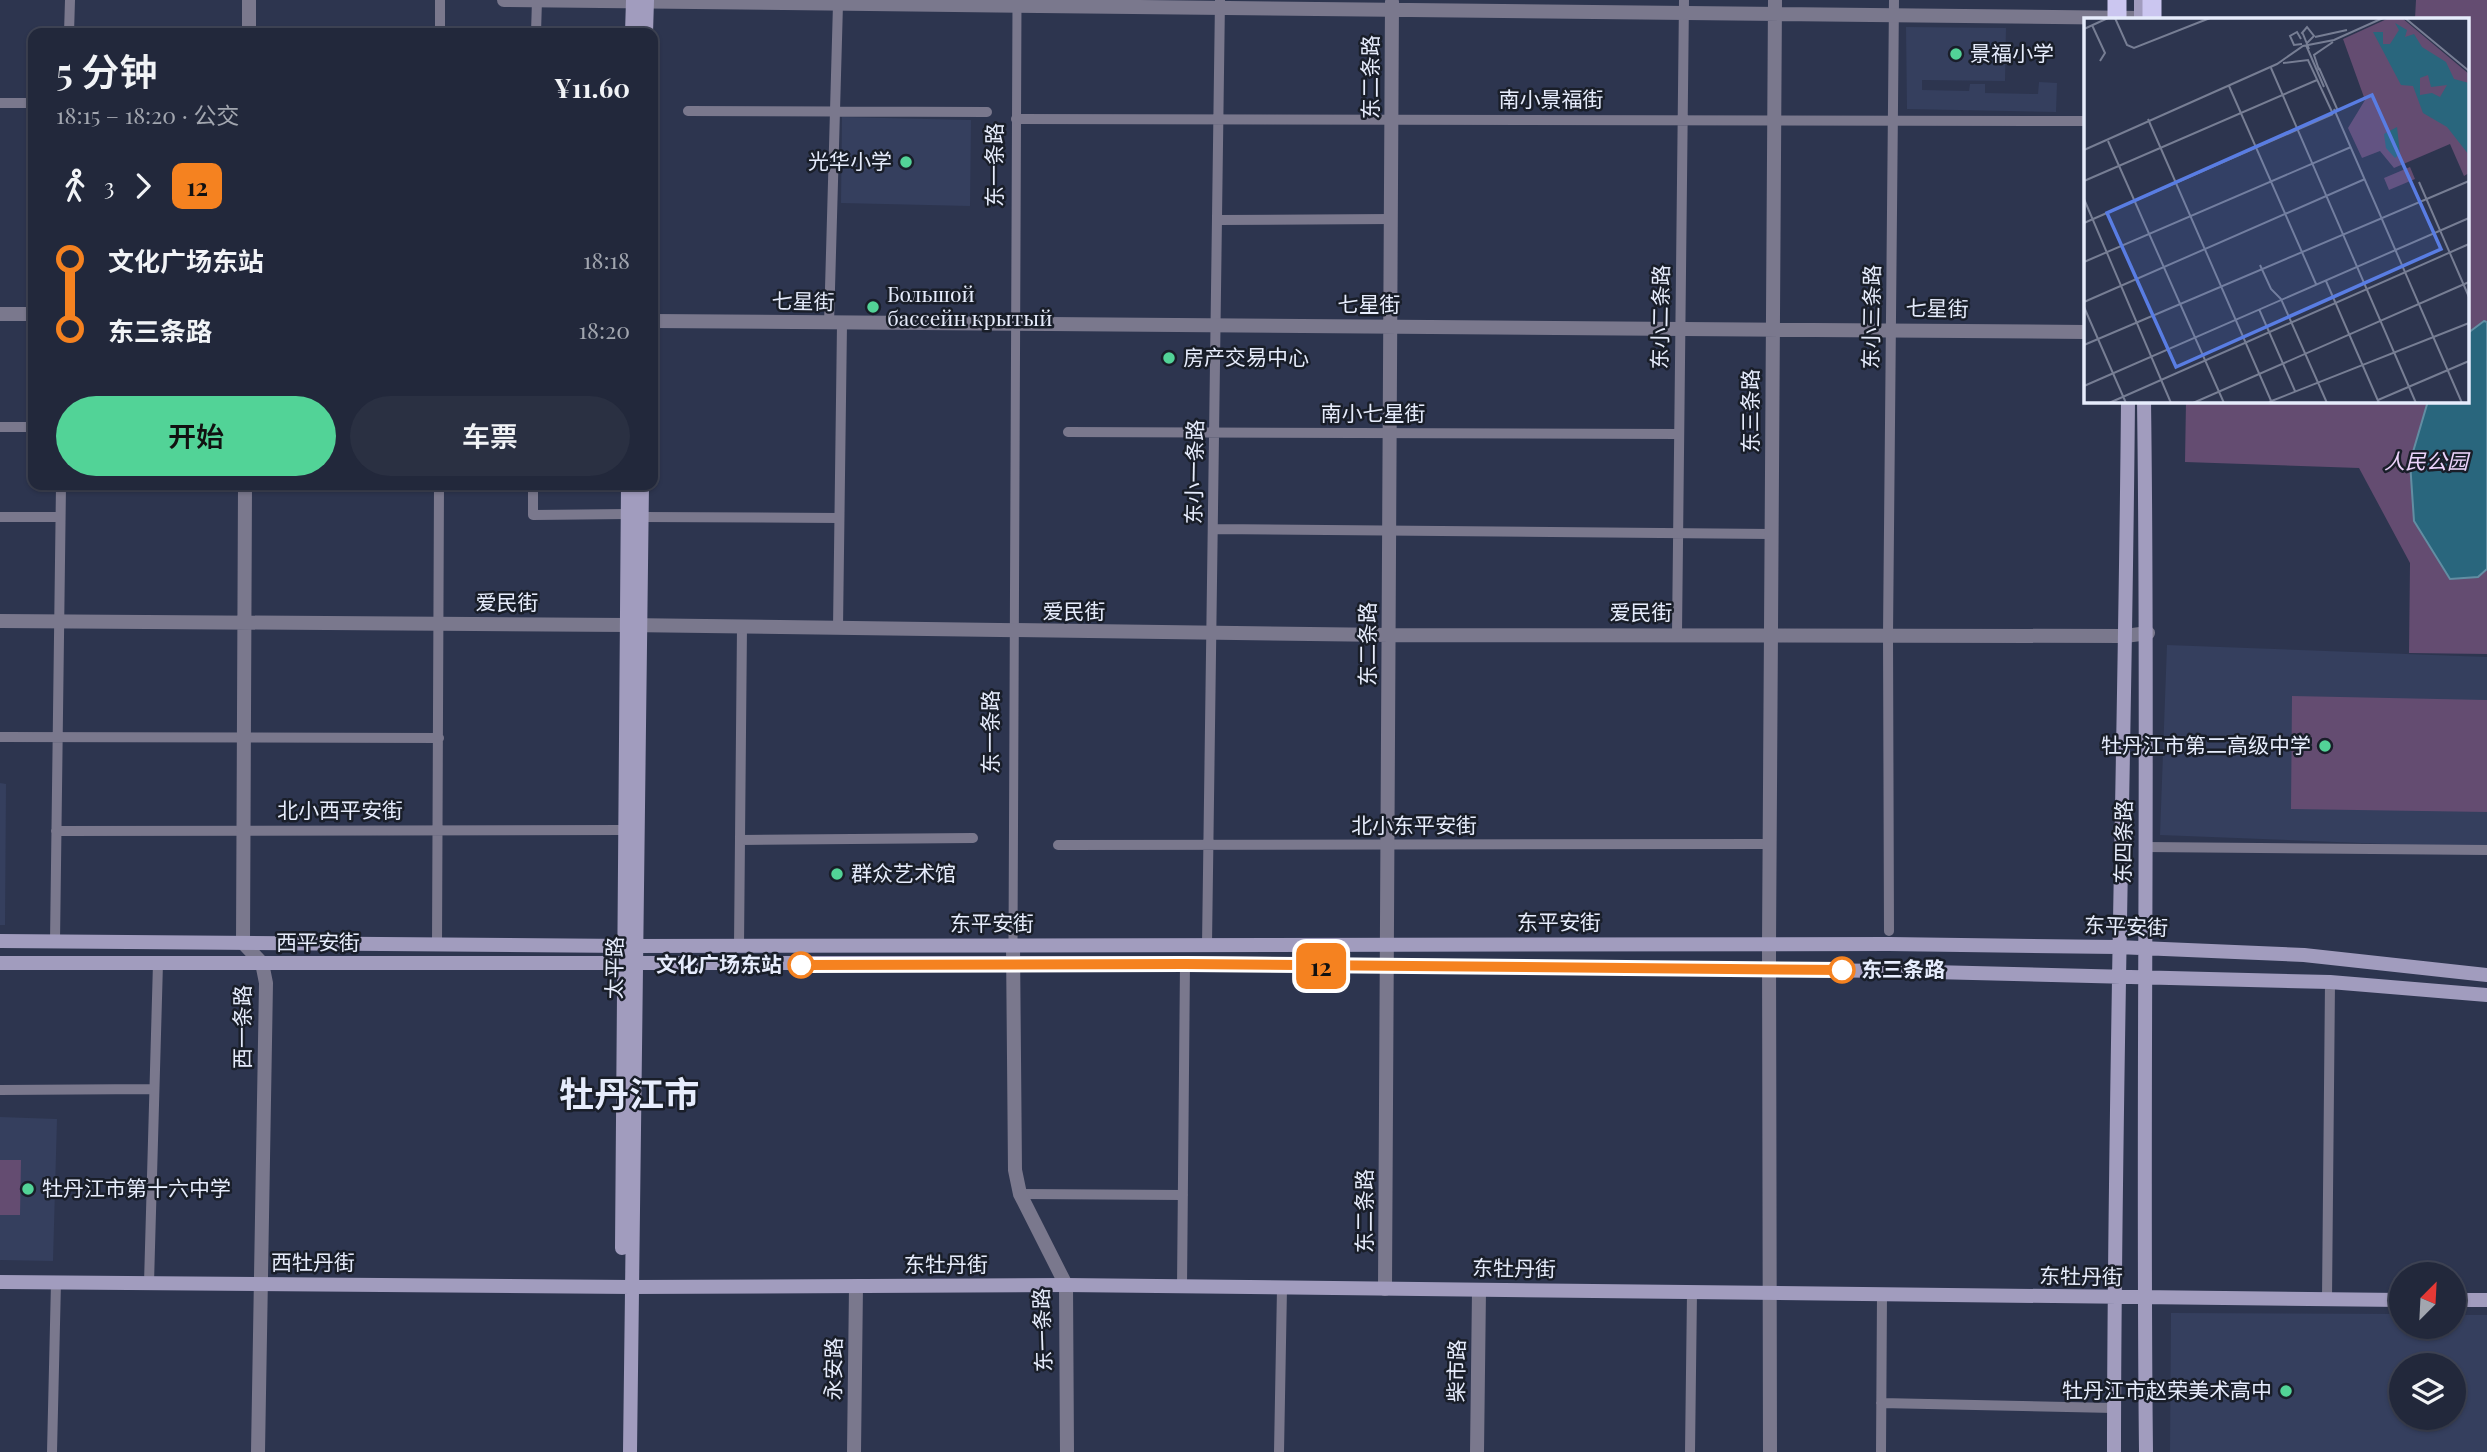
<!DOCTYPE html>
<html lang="zh">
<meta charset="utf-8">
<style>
:root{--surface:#22283b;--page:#2a3042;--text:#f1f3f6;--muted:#a2a6af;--line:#3f4455;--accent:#52d397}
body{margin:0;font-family:"Playfair Display","Noto Sans SC",serif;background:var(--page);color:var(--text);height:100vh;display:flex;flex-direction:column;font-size:26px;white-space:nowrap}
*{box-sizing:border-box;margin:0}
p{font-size:23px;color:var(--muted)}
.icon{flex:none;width:38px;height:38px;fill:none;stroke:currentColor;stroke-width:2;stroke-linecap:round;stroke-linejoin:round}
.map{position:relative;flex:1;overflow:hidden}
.panel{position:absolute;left:28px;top:28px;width:630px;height:462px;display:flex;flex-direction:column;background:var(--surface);border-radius:14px;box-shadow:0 2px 5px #0004,0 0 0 2px var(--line)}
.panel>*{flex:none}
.badge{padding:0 14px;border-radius:10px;font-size:24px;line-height:46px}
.needle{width:46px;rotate:24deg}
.controls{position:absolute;left:2389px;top:1262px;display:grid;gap:14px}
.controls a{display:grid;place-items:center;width:77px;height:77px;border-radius:50%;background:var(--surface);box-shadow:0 2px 5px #0004,0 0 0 2px var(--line);font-size:35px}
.map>.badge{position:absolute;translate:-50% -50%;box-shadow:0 0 0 4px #fff}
.legs{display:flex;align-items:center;gap:10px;height:77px;padding:0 28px;font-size:23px}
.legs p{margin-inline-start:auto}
.overview{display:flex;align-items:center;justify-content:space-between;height:119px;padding:0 28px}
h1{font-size:38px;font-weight:600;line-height:52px}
.action{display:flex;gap:14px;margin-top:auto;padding:14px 28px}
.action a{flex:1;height:80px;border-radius:42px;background:var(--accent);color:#111;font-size:28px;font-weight:600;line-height:80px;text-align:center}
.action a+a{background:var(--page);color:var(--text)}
ul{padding:0 28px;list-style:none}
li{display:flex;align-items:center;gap:24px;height:70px;font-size:26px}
li i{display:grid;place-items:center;width:10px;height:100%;margin:0 9px;background:currentColor}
li i::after{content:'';width:18px;height:18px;margin:-9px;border:5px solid;border-radius:50%;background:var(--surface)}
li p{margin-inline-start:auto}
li:first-child i{background:linear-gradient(#0000 50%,currentColor 0)}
li:last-child i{background:linear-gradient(currentColor 50%,#0000 0)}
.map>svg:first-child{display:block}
</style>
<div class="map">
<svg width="2487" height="1452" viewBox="0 0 2487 1452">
<rect width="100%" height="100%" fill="#2d354f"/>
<path fill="#353f5e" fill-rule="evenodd" d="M1906 27 2006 28 2005 81 1922 80V90L1969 91 1970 84H1985V93L2038 94 2039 82 2057 83 2056 112 1907 109Z
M842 117 971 120 970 206 841 203Z
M2167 645 2487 657V848L2160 835Z
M0 783 6 784 5 925H0Z
M0 1117 57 1119 53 1261 0 1260Z
M2171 1313 2401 1314V1326H2454V1315H2487V1452H2170ZM2454 1365V1418H2401V1365Z"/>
<path fill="#644c71" d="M2416 0H2487V654L2409 653 2410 563 2359 468 2185 462 2186 401H2468V19H2415Z
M2292 696 2487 700V812L2291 809Z
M0 1160H21L20 1215H0Z"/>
<path fill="#29667d" stroke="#628ea3" stroke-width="2" d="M2484 321 2487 322V569L2478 577 2450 579 2414 521 2410 462 2428 401H2468V333Z"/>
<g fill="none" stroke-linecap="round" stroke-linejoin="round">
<path stroke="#7a788d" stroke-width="9" d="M1013 945 1017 2"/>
<path stroke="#7a788d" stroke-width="10" d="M69 33 70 0
M440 33V0
M536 33 537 0
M0 103H33
M688 111 987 112
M1016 119 2086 121
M1218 220 1391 219
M829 324 838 4
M0 427H33
M1068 432 1679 434
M533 485V515L628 514
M0 517H60
M642 517 839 518
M1213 529 1771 534
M838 628 842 324
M1677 634 1684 0
M0 737 439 738
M56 831 624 830
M740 840 973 838
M1058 845 1769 844
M2145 847 2487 850
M1889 931 1888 635 1894 0
M55 942 61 485
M437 945 439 485
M1207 945 1220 0
M739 946 742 626
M0 1090 154 1089
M1020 1194 1183 1195
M149 1283 158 963
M1182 1287 1185 963
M2327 1299 2330 982
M1881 1403 2114 1408
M52 1452 56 1282
M1279 1452 1282 1288
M1690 1452 1692 1292
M1881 1452 1882 1294"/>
<path stroke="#7a788d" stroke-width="14" d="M504 0 2141 18
M249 33V0
M0 314H33
M653 321 2086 332
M245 485 243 943 262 963 266 983 258 1452
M0 621 627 625 1389 635 2125 636 2148 633
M1013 945 1015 1170 1020 1194 1066 1285 1067 1452
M1385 1289 1392 2
M854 1452 856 1286
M1477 1452 1479 1290
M1770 1452 1769 944 1775 0"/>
<path stroke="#a19cbe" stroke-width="14" d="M2141 19V0
M632 33 633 0
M646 33 647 0
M2144 401C2149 751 2142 1102 2146 1452
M0 941 629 946 1889 944 2117 947 2304 955 2487 975
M0 963H1185L1891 971 2330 982 2487 995
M622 1248 628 485
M0 1282 631 1287 1066 1285 2401 1300
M2454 1300H2487
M630 1452 642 485
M2114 1452C2114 1101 2125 751 2128 401"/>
<path stroke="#cbc6f0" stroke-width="19" d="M2117 17V0
M2152 18V0"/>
</g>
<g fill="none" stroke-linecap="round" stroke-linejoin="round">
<g stroke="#fff" stroke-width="16">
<path id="line-1" d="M801 965 1185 964 1842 970"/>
</g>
<use href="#line-1" stroke="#f58220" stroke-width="10"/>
</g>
<g fill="#52d397" stroke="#191e29" stroke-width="2.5">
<circle cx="1956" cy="54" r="7"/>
<circle cx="906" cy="162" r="7"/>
<circle cx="873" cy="307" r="7"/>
<circle cx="1169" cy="358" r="7"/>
<circle cx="2325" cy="746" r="7"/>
<circle cx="837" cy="874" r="7"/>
<circle cx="28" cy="1189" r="7"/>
<circle cx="2286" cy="1391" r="7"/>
</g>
<g fill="#fff" stroke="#f58220" stroke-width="3.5">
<circle cx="801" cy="965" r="12"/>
<circle cx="1842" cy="970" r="12"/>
</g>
<g text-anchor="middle" stroke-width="5" stroke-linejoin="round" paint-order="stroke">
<g font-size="21" fill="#e6ecfc" stroke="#191e29" text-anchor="start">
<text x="1970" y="61">景福小学</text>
<text x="892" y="169" text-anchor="end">光华小学</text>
<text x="887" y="302">Большой<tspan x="887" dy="24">бассейн крытый</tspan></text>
<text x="1183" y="365">房产交易中心</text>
<text x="2311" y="753" text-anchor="end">牡丹江市第二高级中学</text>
<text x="851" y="881">群众艺术馆</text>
<text x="42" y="1196">牡丹江市第十六中学</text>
<text x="2272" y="1398" text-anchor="end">牡丹江市赵荣美术高中</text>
</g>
<g font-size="21" fill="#e6ecfc" stroke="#191e29">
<text transform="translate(1371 77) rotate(-90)" y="7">东二条路</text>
<text x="1551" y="107">南小景福街</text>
<text transform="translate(995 165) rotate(-90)" y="7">东一条路</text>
<text transform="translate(803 302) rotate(1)" y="7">七星街</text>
<text x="1369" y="312">七星街</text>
<text transform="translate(1937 309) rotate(1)" y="7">七星街</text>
<text transform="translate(1661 317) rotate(-89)" y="7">东小二条路</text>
<text transform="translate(1872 317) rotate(-89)" y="7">东小三条路</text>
<text transform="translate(1751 411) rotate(-90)" y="7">东三条路</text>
<text x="1373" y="421">南小七星街</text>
<text transform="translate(1195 472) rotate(-89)" y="7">东小一条路</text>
<text x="507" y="610">爱民街</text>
<text x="1074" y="619">爱民街</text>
<text x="1641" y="620">爱民街</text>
<text transform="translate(1368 644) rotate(-90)" y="7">东二条路</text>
<text transform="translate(991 732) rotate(-90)" y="7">东一条路</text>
<text x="340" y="818">北小西平安街</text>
<text x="1414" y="833">北小东平安街</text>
<text transform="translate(2124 842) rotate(-89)" y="7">东四条路</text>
<text x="1559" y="930">东平安街</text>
<text x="992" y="931">东平安街</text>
<text transform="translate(2126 927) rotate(2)" y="7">东平安街</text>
<text x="318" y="950">西平安街</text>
<text transform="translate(615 968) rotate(-89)" y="7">太平路</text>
<text transform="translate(243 1027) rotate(-90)" y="7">西一条路</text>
<text transform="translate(1365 1211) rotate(-90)" y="7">东二条路</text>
<text x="313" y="1270">西牡丹街</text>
<text x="946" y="1272">东牡丹街</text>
<text transform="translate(1514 1269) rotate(1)" y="7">东牡丹街</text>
<text transform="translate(2081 1277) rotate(1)" y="7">东牡丹街</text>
<text transform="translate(1043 1330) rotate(-92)" y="7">东一条路</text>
<text transform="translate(834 1369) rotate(-89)" y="7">永安路</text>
<text transform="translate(1457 1371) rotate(-89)" y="7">柴市路</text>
</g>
<g font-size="21" font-style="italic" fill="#edd4fc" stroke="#191e29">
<text x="2426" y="469">人民公园</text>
</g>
<g font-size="21" font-weight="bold" fill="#e6ecfc" stroke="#191e29" text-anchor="end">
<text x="782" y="972">文化广场东站</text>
<text x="1861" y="977" text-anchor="start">东三条路</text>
</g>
<g font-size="35" font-weight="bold" fill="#e6ecfc" stroke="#191e29">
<text x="629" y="1107">牡丹江市</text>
</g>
</g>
<g transform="translate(2084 18)">
<rect width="385" height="385" fill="#2d354f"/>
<path d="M305 0H318L385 56V155L380 158 366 126 310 150 296 133 278 140 264 110 281 82 259 21ZM326 149 331 161 305 172 300 160Z" fill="#644c71"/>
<path d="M311 5 323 12 321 19 330 16 338 29 362 44 370 61 385 65V137L363 109 339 95 329 68 317 67 289 14H299V26H306L315 12ZM344 57 347 69 363 67 356 79 348 75 336 77V60ZM313 109 316 136 311 140 302 130 300 116Z" fill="#29667d" fill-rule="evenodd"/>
<path fill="none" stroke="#777e94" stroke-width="2" d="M31 0 43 27 50 30 126 0M321 0 385 53M8 7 21 35 16 43M0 11 24 0M231 19 263 12M217 21 213 14 206 18 210 27 218 26M223 25 230 18 223 9 218 15 219 16 225 31M222 27 240 69M199 45 224 42 249 96M187 50 332 385M235 50 254 93M235 52 230 37 249 24M145 68 232 266M250 91 378 385M64 101 188 385M24 123 140 385M0 132 193 46 219 28 250 22 299 0M0 163 233 62M335 164 385 279M0 181 87 385M0 205 249 96M0 244 267 129M176 247 187 271 197 281 243 385M242 263 295 385M0 284 281 161M0 289 42 385M175 291 211 373M0 327 385 163M0 368 385 200M294 382 385 343M185 384 385 305M25 385 385 226M109 385 385 264"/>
<path fill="#597de3" fill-opacity="0.15" stroke="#597de3" stroke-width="3.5" d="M288 77 357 231 92 349 23 195Z"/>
<rect width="385" height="385" fill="none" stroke="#e6ecfc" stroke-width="3.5"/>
</g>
</svg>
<div class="controls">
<a><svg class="needle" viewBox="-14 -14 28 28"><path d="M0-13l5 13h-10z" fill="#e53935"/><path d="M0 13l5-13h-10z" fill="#a2a6af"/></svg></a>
<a><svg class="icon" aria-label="layers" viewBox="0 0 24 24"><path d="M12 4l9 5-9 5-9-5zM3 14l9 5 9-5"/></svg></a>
</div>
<b class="badge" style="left:1321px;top:966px;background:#f58220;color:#111">12</b>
<section class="panel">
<div class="overview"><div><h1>5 分钟</h1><p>18:15 – 18:20 · 公交</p></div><b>¥11.60</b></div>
<div class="legs"><svg class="icon" aria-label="walk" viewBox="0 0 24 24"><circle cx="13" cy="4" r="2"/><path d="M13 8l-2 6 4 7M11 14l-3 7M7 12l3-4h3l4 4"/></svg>3<svg class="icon" aria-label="forward" viewBox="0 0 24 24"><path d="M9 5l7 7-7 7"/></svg><b class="badge" style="background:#f58220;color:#111">12</b></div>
<ul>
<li><i style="color:#f58220"></i><b>文化广场东站</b><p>18:18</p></li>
<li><i style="color:#f58220"></i><b>东三条路</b><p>18:20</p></li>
</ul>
<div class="action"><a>开始</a><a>车票</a></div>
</section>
</div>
